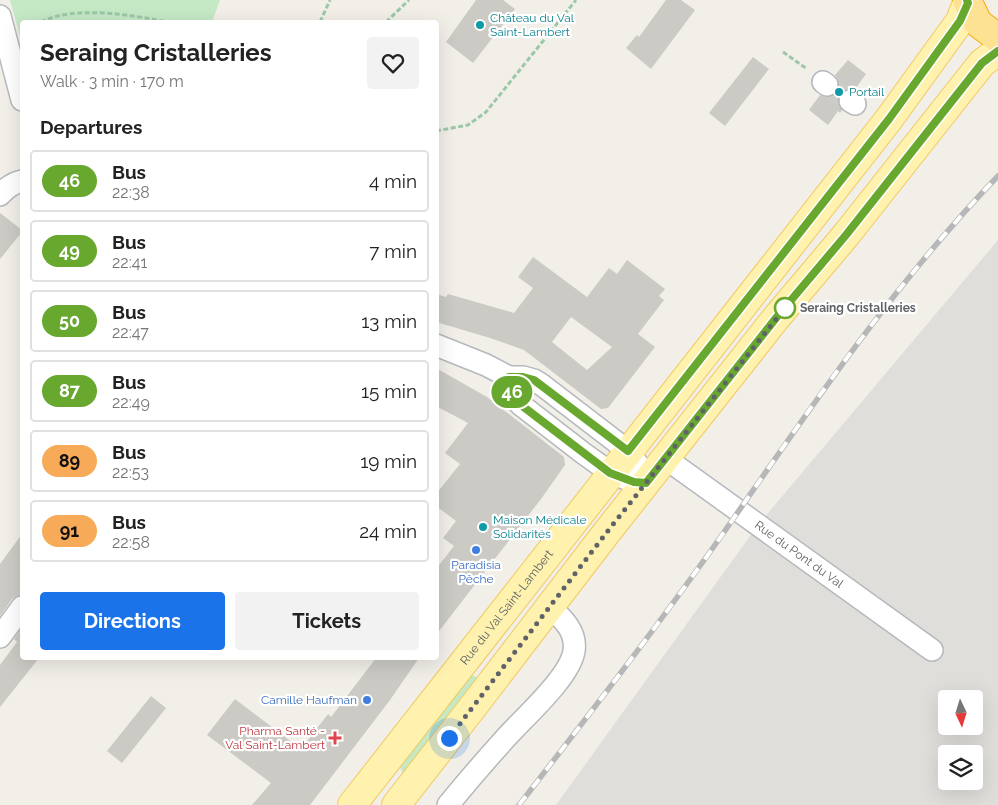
<!DOCTYPE html>
<meta charset="utf-8">
<style>
:root{--surface:#fff;--page:#f2f2f2;--text:#222;--muted:#767676;--line:#e0e0e0;--accent:#1a73e8}
body{margin:0;font-family:Raleway,sans-serif;background:var(--page);color:var(--text);height:100vh;display:flex;flex-direction:column;font-size:19px;white-space:nowrap}
*{box-sizing:border-box;margin:0}
p{font-size:16px;color:var(--muted)}
.icon{flex:none;width:28px;height:28px;fill:none;stroke:currentColor;stroke-width:2;stroke-linecap:round;stroke-linejoin:round}
.map{position:relative;flex:1;overflow:hidden}
.side{position:absolute;left:20px;top:20px;width:419px;height:640px;display:flex;flex-direction:column;background:var(--surface);border-radius:5px;box-shadow:0 5px 20px #0002}
.side>*{flex:none}
.badge{padding:0 10px;border-radius:16px;font-size:18px;line-height:32px}
.needle{width:32px;rotate:176deg}
.fabs{position:absolute;left:938px;top:690px;display:grid;gap:10px}
.fabs a{display:grid;place-items:center;width:45px;height:45px;border-radius:5px;background:var(--surface);box-shadow:0 5px 20px #0002;font-size:25px}
.you{position:absolute;width:25px;height:25px;margin:-12px;border:4px solid #fff;border-radius:50%;background:#1a73e8;box-shadow:0 0 0 8px #1a73e833}
.map>.badge{position:absolute;translate:-50% -50%;box-shadow:0 0 0 2px #fff}
h2{padding:0 20px;font-size:19px;line-height:45px}
.round{display:grid;place-items:center;flex:none;width:52px;height:52px;border-radius:5px;background:var(--page)}
.overview{display:flex;align-items:center;justify-content:space-between;height:85px;padding:0 20px}
h1{font-size:24px;font-weight:700;line-height:38px}
.primary-button{display:flex;gap:10px;margin-top:auto;padding:10px 20px}
.primary-button a{flex:1;height:58px;border-radius:5px;background:var(--accent);color:#fff;font-size:20px;font-weight:700;line-height:58px;text-align:center}
.primary-button a+a{background:var(--page);color:var(--text)}
ul{padding:0;list-style:none}
li{display:flex;align-items:center;gap:15px;height:62px;margin:0 10px 8px;padding:0 10px;border:2px solid var(--line);border-radius:5px}
li div{flex:1}
li b{display:block;font-size:19px}
li em{font-style:normal}
li .badge{min-width:55px;font-weight:700;text-align:center}
.map>svg:first-child{display:block}
</style>
<div class="map">
<svg width="998" height="805" viewBox="0 0 998 805">
<rect width="100%" height="100%" fill="#f1efe8"/>
<path fill="#e0deda" fill-rule="evenodd" d="M998 240V805H556L758 525ZM946 699H974V726H946ZM946 754H974V781H946Z"/>
<path fill="#c5e8c5" d="M10 0H220L212 22H22V44Z
M473 675 479 679 405 773 402 772 400 767 401 763 470 676Z"/>
<path fill="#cccac5" fill-rule="evenodd" d="M476 0H503L515 9 473 63 446 42Z
M666 0H681L695 10 651 69 626 48 637 35 639 37Z
M753 57 769 69 725 126 709 113Z
M848 60 866 74 856 88 859 90 857 91 850 89 844 90 840 94 838 101 842 110 840 113 838 111 828 125 809 110 820 95 826 97 832 96 837 93 839 86 838 80 835 75Z
M0 213 22 230V232L0 259Z
M533 257 587 297 609 268 617 274 627 260 665 289 659 296 664 300 638 334 655 347 608 408 601 409 524 350 490 338 436 322V294L446 297 448 294 514 313 533 288 518 277ZM571 317 612 347 587 370 552 342Z
M436 368 487 397 564 457 565 465 541 499 436 635V569L454 546 443 538 456 521 436 506V494L460 464 445 453 468 423 436 406Z
M22 534V595L17 596 12 599 0 616V564Z
M22 627V658H39L0 707V665L17 642 14 639Z
M376 658H419L390 700 310 805H252L271 783 207 735 235 699 301 749 328 714 331 717Z
M151 696 166 708 122 763 107 751Z"/>
<g fill="none" stroke-linecap="round" stroke-linejoin="round">
<path stroke="#ccccc8" stroke-width="21" stroke-dasharray="21 11" stroke-linecap="butt" d="M827 85 850 101"/>
<g stroke="#b5b8bc" stroke-width="24">
<g id="minor">
<path d="M0 16 22 100"/>
<path d="M823 82 827 85"/>
<path d="M850 101 855 104"/>
<path d="M0 195C6 188 13 183 22 181"/>
<path d="M436 345 486 365 509 377H523L534 380 542 385 628 451 639 466 646 483 634 482 611 473 583 453 521 405 512 395 509 377"/>
<path id="s1" d="M665 458 932 650"/>
<path d="M0 637 22 607"/>
<path d="M448 805C466 783 484 762 503 741 521 720 570 678 574 651 577 632 563 618 549 607"/>
</g>
</g>
<g stroke="#f2c960" stroke-width="30">
<g id="major">
<path id="s2" d="M352 805 889 119 960 21 967 3"/>
<path d="M396 805 472 708 607 532 776 318 846 235 982 63 998 51"/>
</g>
</g>
<g stroke="#f9ab00" stroke-width="30">
<path id="highway" d="M967 0 978 23 998 38"/>
</g>
<path stroke="#9cc7a9" stroke-width="3" stroke-dasharray="5 2.5" stroke-linecap="butt" d="M41 22C75 5 131 15 168 22
M320 22 330 0
M386 22 409 0
M783 52 807 69
M436 131 468 125 486 112 576 0"/>
<use href="#minor" stroke="#fff" stroke-width="21"/>
<use href="#major" stroke="#fff2af" stroke-width="28"/>
<use href="#highway" stroke="#fde293" stroke-width="28"/>
<g stroke="#b6b7b8" stroke-width="5.5">
<path id="rail" d="M519 805C588 716 657 627 722 535 809 410 892 286 998 176"/>
</g>
<use href="#rail" stroke="#fff" stroke-width="4" stroke-dasharray="11" stroke-linecap="butt"/>
</g>
<g fill="none" stroke-linecap="round" stroke-linejoin="round">
<g stroke="#fff" stroke-width="11">
<path id="line" d="M967 0 968 3 960 21 889 119 628 451 534 380 523 377H509L512 395 521 405 610 473 634 482 646 483 776 318 846 235 982 63 998 51"/>
</g>
<use href="#line" stroke="#69a82f" stroke-width="8"/>
<path stroke="#5f6368" stroke-width="5" stroke-dasharray="0 9" d="M449 738 607 532 788 304 785 308"/>
</g>
<g fill="#0f9aa8" stroke="#fff" stroke-width="2">
<circle cx="480" cy="25" r="5"/>
<circle cx="839" cy="92" r="5"/>
<circle cx="483" cy="527" r="5"/>
</g>
<circle fill="#fff" stroke="#69a82f" stroke-width="2.5" cx="785" cy="308" r="10"/>
<g fill="#3f7fe0" stroke="#fff" stroke-width="2">
<circle cx="476" cy="550" r="5"/>
<circle cx="367" cy="700" r="5"/>
</g>
<path fill="#e0444e" stroke="#fff" stroke-width="2" d="M332.5 730.5h5v5h5v5h-5v5h-5v-5h-5v-5h5z"/>
<g text-anchor="middle" stroke-width="4.5" stroke-linejoin="round" paint-order="stroke">
<g font-size="12" fill="#0d838f" stroke="#fff" text-anchor="start">
<text x="490" y="22">Château du Val<tspan x="490" dy="14">Saint-Lambert</tspan></text>
<text x="849" y="96">Portail</text>
<text x="493" y="524">Maison Médicale<tspan x="493" dy="14">Solidarités</tspan></text>
</g>
<g font-size="12" font-weight="bold" fill="#5f6368" stroke="#fff" text-anchor="start">
<text x="800" y="312">Seraing Cristalleries</text>
</g>
<g font-size="12" fill="#5f6368" stroke="#fff">
<text dy="4" stroke="none"><textPath href="#s1" startOffset="165">Rue du Pont du Val</textPath></text>
<text dy="4" stroke="none"><textPath href="#s2" startOffset="251">Rue du Val Saint-Lambert</textPath></text>
</g>
<g font-size="12" fill="#366cbe" stroke="#fff">
<text x="476" y="569">Paradisia<tspan x="476" dy="14">Pêche</tspan></text>
<text x="357" y="704" text-anchor="end">Camille Haufman</text>
</g>
<g font-size="12" fill="#be3a42" stroke="#fff" text-anchor="end">
<text x="325" y="735">Pharma Santé -<tspan x="325" dy="14">Val Saint-Lambert</tspan></text>
</g>
</g>
</svg>
<div class="fabs">
<a><svg class="needle" viewBox="-14 -14 28 28"><path d="M0-13l5 13h-10z" fill="#e53935"/><path d="M0 13l5-13h-10z" fill="#767676"/></svg></a>
<a><svg class="icon" aria-label="layers" viewBox="0 0 24 24"><path d="M12 4l9 5-9 5-9-5zM3 14l9 5 9-5"/></svg></a>
</div>
<div class="you" style="left:449px;top:738px"></div>
<b class="badge" style="left:512px;top:392px;background:#69a82f;color:#fff">46</b>
<section class="side">
<div class="overview"><div><h1>Seraing Cristalleries</h1><p>Walk · 3 min · 170 m</p></div><a class="round"><svg class="icon" aria-label="heart" viewBox="0 0 24 24"><path d="M12 20l-8-8c-3-5 5-10 8-4 3-6 11-1 8 4z"/></svg></a></div>
<h2>Departures</h2>
<ul>
<li><span class="badge" style="background:#69a82f;color:#fff">46</span><div><b>Bus</b><p>22:38</p></div><em>4 min</em></li>
<li><span class="badge" style="background:#69a82f;color:#fff">49</span><div><b>Bus</b><p>22:41</p></div><em>7 min</em></li>
<li><span class="badge" style="background:#69a82f;color:#fff">50</span><div><b>Bus</b><p>22:47</p></div><em>13 min</em></li>
<li><span class="badge" style="background:#69a82f;color:#fff">87</span><div><b>Bus</b><p>22:49</p></div><em>15 min</em></li>
<li><span class="badge" style="background:#f7ab59;color:#111">89</span><div><b>Bus</b><p>22:53</p></div><em>19 min</em></li>
<li><span class="badge" style="background:#f7ab59;color:#111">91</span><div><b>Bus</b><p>22:58</p></div><em>24 min</em></li>
</ul>
<div class="primary-button"><a>Directions</a><a>Tickets</a></div>
</section>
</div>
